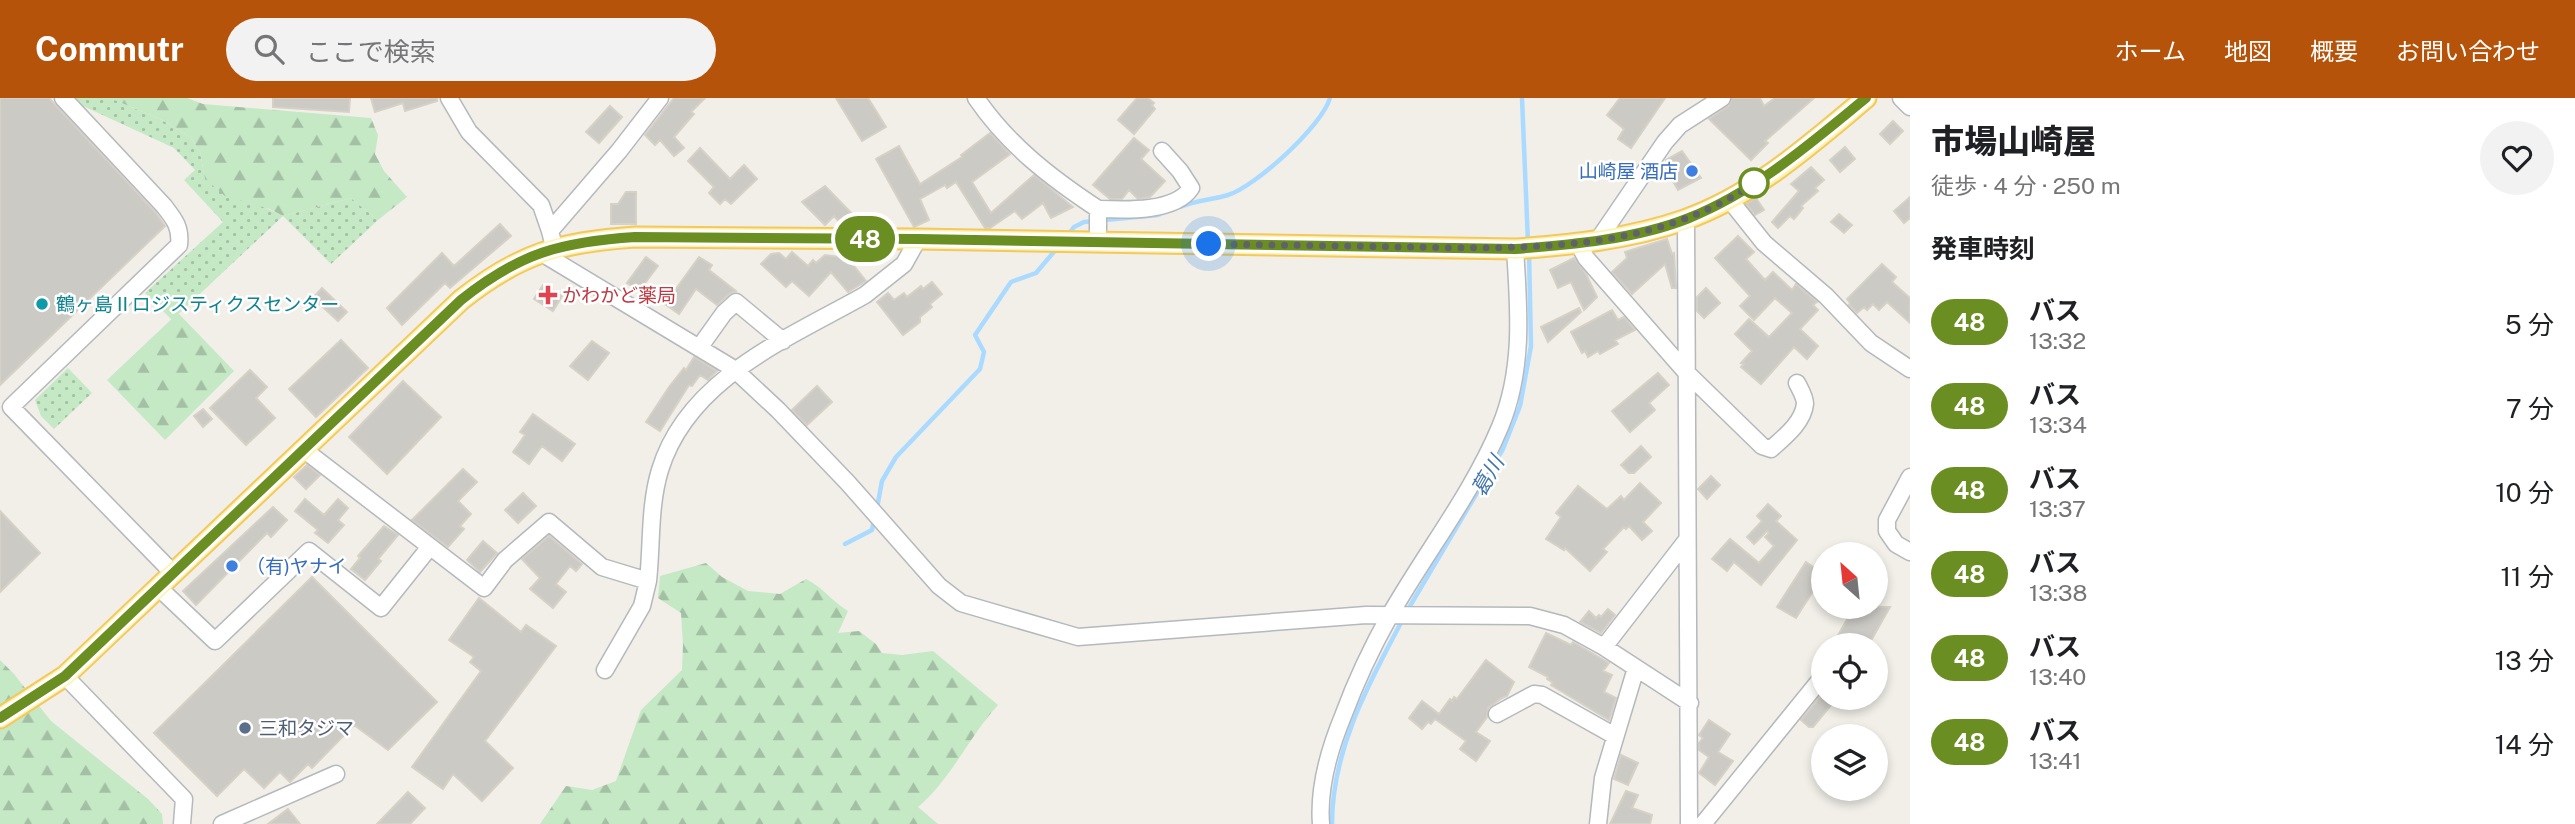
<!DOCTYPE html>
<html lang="ja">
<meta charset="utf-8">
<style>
:root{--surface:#fff;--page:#f2f2f2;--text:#202124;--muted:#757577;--accent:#b45309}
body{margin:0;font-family:"Public Sans","Noto Sans JP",sans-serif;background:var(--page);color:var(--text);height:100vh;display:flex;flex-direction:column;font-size:26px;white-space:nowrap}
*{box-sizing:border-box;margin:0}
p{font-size:23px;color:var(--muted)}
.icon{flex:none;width:38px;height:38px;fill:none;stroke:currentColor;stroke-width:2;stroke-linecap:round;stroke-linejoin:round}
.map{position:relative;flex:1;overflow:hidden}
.panel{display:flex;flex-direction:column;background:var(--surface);width:665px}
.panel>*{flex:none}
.badge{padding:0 14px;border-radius:23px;font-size:24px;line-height:46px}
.needle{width:46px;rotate:333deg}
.controls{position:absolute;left:1811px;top:444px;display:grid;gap:14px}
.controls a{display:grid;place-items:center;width:77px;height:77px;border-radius:50%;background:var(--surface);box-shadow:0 4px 10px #0003;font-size:35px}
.you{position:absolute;width:35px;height:35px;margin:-18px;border:5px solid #fff;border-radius:50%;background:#1a73e8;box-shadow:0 0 0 10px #1a73e833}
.map>.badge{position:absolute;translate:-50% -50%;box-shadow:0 0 0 4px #fff}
h2{padding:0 21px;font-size:26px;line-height:63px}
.round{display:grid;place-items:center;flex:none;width:74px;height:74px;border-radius:37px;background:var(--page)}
.summary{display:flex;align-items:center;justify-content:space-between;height:119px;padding:0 21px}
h1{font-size:33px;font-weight:800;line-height:52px}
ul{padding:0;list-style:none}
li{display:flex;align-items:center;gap:21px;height:84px;padding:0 21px}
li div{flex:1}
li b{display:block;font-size:26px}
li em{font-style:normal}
li .badge{min-width:77px;font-weight:700;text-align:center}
header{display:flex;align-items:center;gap:42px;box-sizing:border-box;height:98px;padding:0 35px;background:var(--accent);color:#fff}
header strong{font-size:33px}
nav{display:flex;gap:38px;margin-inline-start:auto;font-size:24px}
.search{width:490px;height:63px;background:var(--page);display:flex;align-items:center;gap:18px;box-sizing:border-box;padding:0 24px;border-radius:38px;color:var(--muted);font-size:26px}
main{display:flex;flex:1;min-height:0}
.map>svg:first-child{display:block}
</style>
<header>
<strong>Commutr</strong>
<div class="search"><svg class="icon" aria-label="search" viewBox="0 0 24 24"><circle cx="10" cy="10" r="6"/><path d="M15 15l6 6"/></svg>ここで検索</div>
<nav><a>ホーム</a><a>地図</a><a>概要</a><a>お問い合わせ</a></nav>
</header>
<main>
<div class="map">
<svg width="1910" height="726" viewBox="0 0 1910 726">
<defs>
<pattern id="grass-dots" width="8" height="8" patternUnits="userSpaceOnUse" patternTransform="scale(1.75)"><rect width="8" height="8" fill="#c5e8c5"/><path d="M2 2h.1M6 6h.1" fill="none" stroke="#a3c0a4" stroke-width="1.8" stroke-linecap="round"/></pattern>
<pattern id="forest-firs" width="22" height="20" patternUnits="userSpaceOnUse" patternTransform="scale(1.75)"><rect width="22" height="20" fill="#c5e8c5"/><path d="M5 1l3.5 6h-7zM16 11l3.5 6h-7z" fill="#a3c0a4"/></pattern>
</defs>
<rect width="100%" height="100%" fill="#f1efe8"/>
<path fill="url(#grass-dots)" d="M74 0H110L162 22 190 39 200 54 205 81 283 118 351 100 378 122 331 166 283 118 172 222 145 195 223 124 184 82 195 72 174 50 81 7Z
M68 270 92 295 54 331 41 318 35 302Z"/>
<path fill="url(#forest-firs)" d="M110 0H187L203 6 371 20 378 37 375 56 384 73 407 99 378 122 351 100 283 118 270 111 225 98 205 81 200 54 190 39 162 22Z
M178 215 234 273 165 342 107 282Z
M706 465 722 479 748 493 780 496 806 481C825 491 829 501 848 513L838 535 859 533 876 546 882 555 902 557 933 553 998 607C968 640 952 680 918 709L938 726H540L566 688 592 692 616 683 641 612 682 572 683 547 681 515 658 500 660 478Z
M0 562 14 576 51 623 148 701 162 716 163 726H0Z"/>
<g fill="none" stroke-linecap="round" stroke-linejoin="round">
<path stroke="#aadaff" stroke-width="4.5" d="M1522 0 1528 145
M1180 109C1196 102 1212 102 1228 97 1256 88 1322 28 1330 0
M1068 137 1074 129 1084 124 1158 117 1165 114
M877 410 882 383 896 359 980 271 984 254 975 237 1011 184 1036 175 1058 149
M845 446 872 432 874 422
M1407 513 1503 351 1520 308 1531 248 1529 154
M1332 726C1332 651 1369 585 1403 521"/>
</g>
<path fill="#cccac5" stroke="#d6d1c6" stroke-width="2" d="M0 0H49L156 115 165 128 0 287Z
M273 0H350L349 14 273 9Z
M371 0H437V3L405 13 403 5 375 14Z
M674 0H705L691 14 694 16 674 39 684 50 674 58 660 42 655 47 645 37Z
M836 0H868L886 29 862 43Z
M1137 0H1148L1154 5 1152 7 1155 11 1134 36 1118 22Z
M1620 0H1665L1631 50 1618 41 1624 31 1607 17Z
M1732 0H1760L1764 8 1775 0H1814L1765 43 1768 45 1751 62 1709 21 1728 8Z
M610 8 622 19 599 45 586 34Z
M1893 23 1903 33 1890 46 1880 36Z
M990 35 1010 56 972 84 991 115 1034 77 1073 109 1051 120 1043 105 1022 121 1015 113 990 130H985L956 84 947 90 945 87 920 101 929 122 914 129 876 61 899 48 920 86 962 59 961 57Z
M1134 40 1149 52 1141 61 1165 83 1150 99 1138 101 1129 92 1122 101H1110L1093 87Z
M1845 49 1855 61 1840 74 1830 62Z
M700 50 730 81 744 67 757 81 731 106 725 101 720 106 709 95 714 89 688 63Z
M1682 53 1701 80 1678 92 1666 71 1670 69 1666 62Z
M1811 69 1824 82 1815 90 1818 93 1801 108 1803 110 1794 121 1790 118 1778 130 1772 124 1799 93 1791 86Z
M825 88 858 122 851 128 842 127 834 118 825 127 802 104Z
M626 94H636V126H611V106H618Z
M1910 99V120L1904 125 1894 113Z
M1756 100 1764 112 1755 117 1746 106Z
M1839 116 1852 127 1844 135 1831 124Z
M500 126 511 138 450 190 445 185 402 227 387 210 442 155 454 168Z
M1738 138 1754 154 1746 161 1765 182 1773 174 1792 192 1796 186 1817 204 1813 207 1818 212 1800 231 1818 248 1807 261 1794 249 1761 286 1741 269 1744 266 1741 265 1752 253 1735 236 1749 221 1769 239 1792 215 1775 200 1754 222 1740 208 1750 198 1715 160Z
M1667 141 1672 156 1674 155 1676 190H1672L1665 166 1632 196 1612 174 1627 160 1625 154Z
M792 154 808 168 813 162 816 165 825 157 839 159 841 157 843 160 846 158 866 183 848 194 831 174 809 198 792 183 786 189 761 166 771 156 779 155 786 161Z
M646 159 658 168 639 193 627 185Z
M699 159 712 167 709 172 736 193 729 196 717 207 696 191 679 216 665 206Z
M1574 160 1586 176 1597 199 1584 212 1571 184 1558 190 1550 172Z
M1882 166 1896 179 1892 184 1910 200V225L1887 204 1879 212 1873 206 1867 212 1864 209 1857 215 1849 207 1850 205 1847 201Z
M932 184 942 196 930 206 932 209 920 219V224L903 237 877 204 888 195 894 202 904 195 907 199 921 188 923 191Z
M543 187 562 198 553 213 534 201Z
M322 190 347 214 338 223 313 200Z
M1706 190 1720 205 1704 220 1697 213V199Z
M1579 210 1581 214 1548 244 1541 229Z
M1612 212 1618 222 1624 219 1635 232 1615 242 1618 246 1600 256 1598 253 1588 259 1585 253 1582 255 1571 234Z
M341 242 368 270 316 319 289 291Z
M592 243 609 255 588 282 570 268Z
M694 259 717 273 708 282 700 277 692 288 689 287 660 333 646 324 669 289 684 270 686 272Z
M250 272 267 289 256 300 275 320 246 347 210 310Z
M1658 275 1669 287 1649 305 1655 312 1630 334 1612 313Z
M403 283 441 319 387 376 349 339Z
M817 288 832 304 807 327 792 312Z
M203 311 212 321 203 329 194 318Z
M533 316 575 346 562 363 542 348 529 366 513 354 525 337 520 334Z
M1641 348 1651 359 1634 375H1629L1621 367Z
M307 367 320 377 306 391 294 379Z
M463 371 477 384 458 403 471 416 460 428 464 431 448 449 412 422Z
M1711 378 1720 387 1707 401 1698 391Z
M1640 385 1661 405 1643 424 1652 433 1642 442 1629 428 1626 431 1624 429 1603 451 1607 454 1590 473 1565 450 1564 452 1546 441 1561 419 1556 415 1578 388 1607 411 1621 398 1624 402Z
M523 395 536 408 518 425 505 412Z
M305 401 324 417 338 401 348 410 338 422 344 427 328 445 315 435 318 432 295 413Z
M1768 406 1781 418 1776 423 1797 442 1761 487 1734 464 1727 473 1712 461 1730 441 1759 465 1774 448 1765 439 1769 435 1767 433 1754 446 1747 439 1762 423 1757 418Z
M273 409 287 422 271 439 267 435 196 507 183 493Z
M0 413 40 455 0 494Z
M384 428 398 437 378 461 381 463 365 482 351 471 360 460 358 458Z
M549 438 582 466 576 473 570 468 556 486 566 494 553 510 530 491 540 480 522 461Z
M483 443 497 455 480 474 467 462Z
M1806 464 1824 476 1796 520 1777 509Z
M312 479 437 604 388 652 354 627 312 670 308 666 290 684 280 674 264 690 244 671 217 698 154 635Z
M479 500 521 534 526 527 556 548 485 643 513 670 482 703 453 676 443 691 412 669 481 573 470 564 474 559 449 542Z
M1854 509H1890L1868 548H1832Z
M1608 511 1615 517 1601 535 1580 524 1589 513 1596 520 1599 517 1601 519Z
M1546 535 1571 547 1573 544 1609 565 1603 573 1612 577 1604 594 1616 600 1609 622 1551 587 1553 585 1547 581 1548 579 1529 569Z
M1486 562 1514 584 1507 598 1502 600 1488 610 1487 619 1476 634 1490 643 1476 663 1460 651 1466 643 1435 621 1431 626 1428 624 1422 631 1409 620 1422 603 1439 616 1450 601 1452 603 1454 599 1457 601Z
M1824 594V600H1837L1813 629H1809L1801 622Z
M1709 622 1730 636 1718 654 1733 663 1715 687 1699 675 1709 659 1699 652V645L1703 640 1699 637Z
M1621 657 1638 665 1628 687 1614 681Z
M1626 693 1638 697 1632 710 1652 717 1650 726H1610Z
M408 694 425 710 410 726H377Z
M288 711 300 726H268Z"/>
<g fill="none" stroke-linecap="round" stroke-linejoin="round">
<g stroke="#b5b8bc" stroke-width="19">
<path id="minor" d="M63 0 164 108C175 122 181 130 179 147L11 309 173 475
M449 0 469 34 541 107 550 133
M976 0C1008 47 1051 80 1098 111V145
M1901 0 1910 9
M1729 101 1764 145 1826 198 1871 245 1910 271
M1098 111C1123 112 1175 115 1191 90L1180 73 1162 53
M1686 122 1689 726
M1598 142 1665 44 1680 27 1722 0
M1578 145 1586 160 1685 273 1762 348 1771 351C1783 340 1803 325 1805 306 1805 299 1800 291 1797 285
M554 149 550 133 619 53 660 0
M540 154 734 271 778 312 848 385 939 488 961 505 1078 539 1366 517 1530 518 1564 527 1604 549 1690 605
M699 250 724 215 736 204 783 243
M303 351 484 490 505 462 549 424 602 469 648 483C652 447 649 408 660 372 688 280 789 240 865 197L904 166 918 141
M1910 379 1887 422V433L1896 446 1910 454
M158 489 215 543 309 453 381 510 429 450
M1604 549 1686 443
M605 572 642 508 648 483
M65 578 184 701 182 726
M1497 616 1534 596 1542 597 1615 638
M222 726 336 676
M1321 726C1318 689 1329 652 1343 618 1356 583 1372 549 1390 517 1426 454 1472 396 1500 329 1524 272 1519 211 1515 151
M1598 726 1603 680 1636 570
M1703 726 1824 577"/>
</g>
<g stroke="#f2c960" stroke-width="23">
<path id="major" d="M0 620 65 578 461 202C520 155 561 144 635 139L918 141 1515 151C1571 147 1630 141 1684 122 1753 98 1811 46 1866 0"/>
</g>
<use href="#minor" stroke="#fff" stroke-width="16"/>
<use href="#major" stroke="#fff2af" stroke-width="19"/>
</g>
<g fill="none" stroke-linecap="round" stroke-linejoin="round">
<g stroke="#fff" stroke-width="16">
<path id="line" d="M0 620 65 578 461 202C520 155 560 144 635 139L918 141 1515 151C1570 147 1637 141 1689 120 1756 93 1811 45 1866 0"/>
</g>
<use href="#line" stroke="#6b8e23" stroke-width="10"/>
<path stroke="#5f6368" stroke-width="7" stroke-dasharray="0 12.6" d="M1209 146C1274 147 1340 148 1405 149 1523 151 1653 155 1754 85"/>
</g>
<g fill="#3f7fe0" stroke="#fff" stroke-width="2.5">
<circle cx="1692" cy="73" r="7"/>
<circle cx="232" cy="468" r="7"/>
</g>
<circle fill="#fff" stroke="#6b8e23" stroke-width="3.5" cx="1754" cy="85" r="14"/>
<path fill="#e0444e" stroke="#fff" stroke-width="2.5" d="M544.5 186.5h7v7h7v7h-7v7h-7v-7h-7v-7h7z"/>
<circle fill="#0f9aa8" stroke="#fff" stroke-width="2.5" cx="42" cy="206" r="7"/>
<circle fill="#5c6f8a" stroke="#fff" stroke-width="2.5" cx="245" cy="630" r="7"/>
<g text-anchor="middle" stroke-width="5" stroke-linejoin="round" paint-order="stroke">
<g font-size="19" fill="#366cbe" stroke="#fff" text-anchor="end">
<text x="1678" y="80">山崎屋 酒店</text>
<text x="246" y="475" text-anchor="start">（有)ヤナイ</text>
</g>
<g font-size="19" fill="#be3a42" stroke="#fff" text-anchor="start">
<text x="562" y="204">かわかど薬局</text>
</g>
<g font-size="19" fill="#0d838f" stroke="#fff" text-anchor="start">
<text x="56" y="213">鶴ヶ島Ⅱロジスティクスセンター</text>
</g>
<g font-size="19" fill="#4e5e75" stroke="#fff" text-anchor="start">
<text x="259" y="637">三和タジマ</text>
</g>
<g font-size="21" font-style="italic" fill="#4174aa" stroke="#fff">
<text transform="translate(1488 378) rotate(-60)" y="7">葛川</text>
</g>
</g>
</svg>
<div class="controls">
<a><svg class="needle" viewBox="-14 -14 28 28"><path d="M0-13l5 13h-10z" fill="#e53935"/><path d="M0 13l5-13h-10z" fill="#757577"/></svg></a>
<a><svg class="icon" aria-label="locate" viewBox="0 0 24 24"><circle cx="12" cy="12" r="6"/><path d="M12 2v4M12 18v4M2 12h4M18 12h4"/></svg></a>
<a><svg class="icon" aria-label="layers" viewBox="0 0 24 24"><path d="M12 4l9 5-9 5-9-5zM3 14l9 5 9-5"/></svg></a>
</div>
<div class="you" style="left:1209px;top:146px"></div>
<b class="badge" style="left:865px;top:141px;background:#6b8e23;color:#fff">48</b>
</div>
<section class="panel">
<div class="summary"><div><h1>市場山崎屋</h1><p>徒歩 · 4 分 · 250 m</p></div><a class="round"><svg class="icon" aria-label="heart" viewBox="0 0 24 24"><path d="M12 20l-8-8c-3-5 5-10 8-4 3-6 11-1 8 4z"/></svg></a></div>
<h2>発車時刻</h2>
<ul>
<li><span class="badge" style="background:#6b8e23;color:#fff">48</span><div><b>バス</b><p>13:32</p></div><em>5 分</em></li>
<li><span class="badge" style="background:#6b8e23;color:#fff">48</span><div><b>バス</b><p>13:34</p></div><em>7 分</em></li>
<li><span class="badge" style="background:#6b8e23;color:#fff">48</span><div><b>バス</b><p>13:37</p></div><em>10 分</em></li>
<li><span class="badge" style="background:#6b8e23;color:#fff">48</span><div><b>バス</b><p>13:38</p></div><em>11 分</em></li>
<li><span class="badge" style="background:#6b8e23;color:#fff">48</span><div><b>バス</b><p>13:40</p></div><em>13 分</em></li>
<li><span class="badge" style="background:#6b8e23;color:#fff">48</span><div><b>バス</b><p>13:41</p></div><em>14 分</em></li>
</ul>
</section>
</main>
